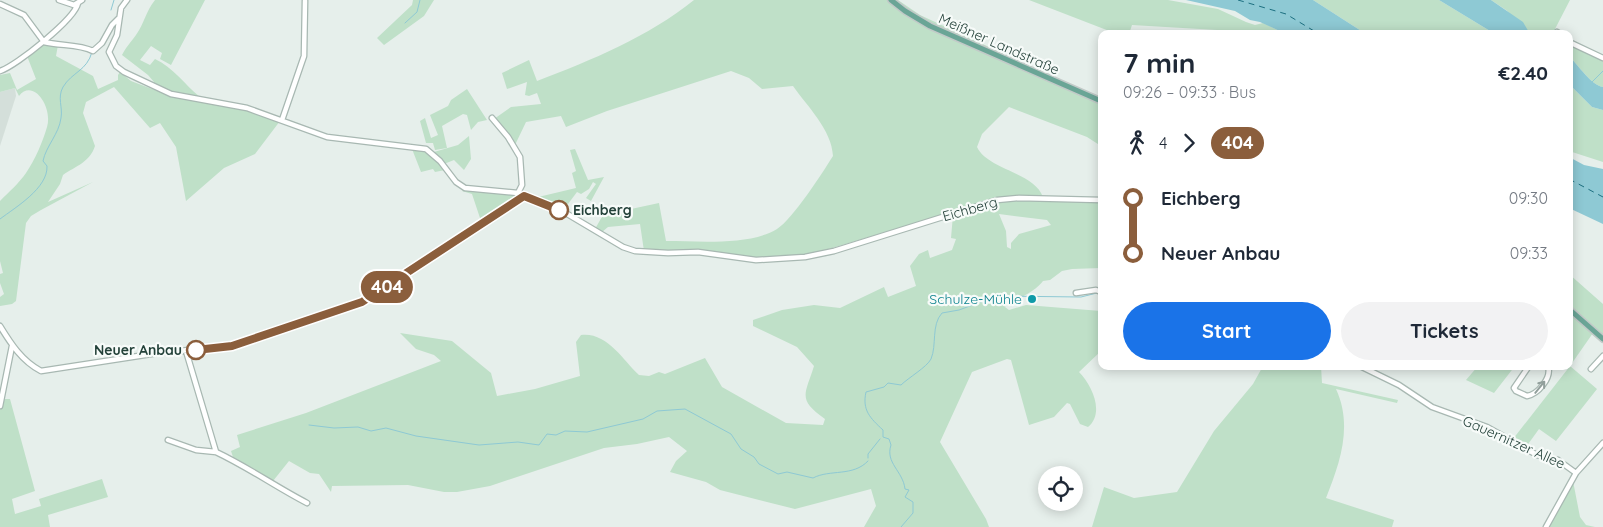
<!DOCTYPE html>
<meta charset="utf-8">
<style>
:root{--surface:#fff;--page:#f2f2f3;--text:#1f2937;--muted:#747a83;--accent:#1a73e8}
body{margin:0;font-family:Quicksand,sans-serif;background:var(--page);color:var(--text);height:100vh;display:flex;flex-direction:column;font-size:19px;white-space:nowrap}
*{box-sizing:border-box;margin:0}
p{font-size:16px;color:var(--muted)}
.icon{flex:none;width:28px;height:28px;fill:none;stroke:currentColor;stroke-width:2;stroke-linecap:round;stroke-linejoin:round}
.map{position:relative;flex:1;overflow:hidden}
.sheet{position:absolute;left:1098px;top:30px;width:475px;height:340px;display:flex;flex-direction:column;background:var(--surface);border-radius:10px;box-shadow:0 2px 12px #0003}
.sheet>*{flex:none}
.badge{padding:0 10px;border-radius:16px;font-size:18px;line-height:32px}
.buttons{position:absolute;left:1038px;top:466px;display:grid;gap:10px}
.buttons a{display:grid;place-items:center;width:45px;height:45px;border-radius:50%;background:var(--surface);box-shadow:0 2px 12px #0003;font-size:25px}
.map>.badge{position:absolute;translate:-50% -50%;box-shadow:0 0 0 2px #fff}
.legs{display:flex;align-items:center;gap:8px;height:55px;padding:0 25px;font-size:16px}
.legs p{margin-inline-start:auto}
.headline{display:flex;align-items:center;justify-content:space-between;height:85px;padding:0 25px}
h1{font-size:28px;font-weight:700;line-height:38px}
.cta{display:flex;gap:10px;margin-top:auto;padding:10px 25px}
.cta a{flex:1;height:58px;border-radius:30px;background:var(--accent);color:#fff;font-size:20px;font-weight:700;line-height:58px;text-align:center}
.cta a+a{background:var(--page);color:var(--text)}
ul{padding:0 25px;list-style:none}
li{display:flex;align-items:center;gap:18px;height:55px;font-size:19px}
li i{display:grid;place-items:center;width:8px;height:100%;margin:0 6px;background:currentColor}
li i::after{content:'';width:12px;height:12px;margin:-6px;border:4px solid;border-radius:50%;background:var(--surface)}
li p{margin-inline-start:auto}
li:first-child i{background:linear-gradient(#0000 50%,currentColor 0)}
li:last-child i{background:linear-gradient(currentColor 50%,#0000 0)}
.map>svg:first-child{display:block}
</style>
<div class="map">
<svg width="1603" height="527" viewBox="0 0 1603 527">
<rect width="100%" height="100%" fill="#e6efeb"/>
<path fill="#d4dfda" d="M15 88 16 96 0 146V92Z"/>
<path fill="#bfe0c8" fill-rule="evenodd" d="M155 0H205L171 65 160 59 162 53 151 46 140 60 150 65 155 59C173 67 185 85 200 97L171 92 153 84 154 82 148 75 122 55C126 47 131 42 136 35 144 24 146 11 155 0Z
M413 0H434L424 16 384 45 377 38 412 5Z
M694 0H888L898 8 1027 70 1101 103V146L1087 137 1009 107 982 134 977 147C988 170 1034 172 1043 197L1014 196 993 200 812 254 773 259 644 251 640 224 608 227 602 232 595 229 603 215 659 203 666 241C698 241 749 246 777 229 792 220 823 172 833 156 832 130 807 106 793 86L762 89 749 78 731 71 607 111 566 127 561 116 526 122 515 145 494 119 511 107 541 104 537 93 529 96 525 95 527 82 507 89 502 73 529 60 537 81C592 60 648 37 694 0Z
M893 0H898L920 15 1015 59 935 26Z
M1029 0H1168L1218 9 1246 22 1255 25 1263 23 1286 34 1132 25 1129 34H1117Z
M1313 0H1439L1495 34H1366Z
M1491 0H1570L1555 29 1558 34H1530L1506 10Z
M44 43 58 45 56 56 93 76 98 89 118 80V75L120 72 131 81 168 95 236 107 280 121 255 154 224 168 186 201 176 147 160 123 150 128 114 87 86 102 83 113 95 146C90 162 76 166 63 175L60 184 48 202 93 182 41 210 31 216 26 223 16 301 12 304 0 306V297L4 294 0 283V274L3 273 0 261V201C9 192 19 183 26 173 35 160 43 141 47 127 53 107 33 78 19 96L15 88 0 92V75L10 73 17 90 36 79 27 56Z
M1569 43 1603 59V87C1591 85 1579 66 1569 56Z
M1569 84 1592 107 1603 110V162L1569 151Z
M467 89 487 120 478 122 471 130 467 115 463 114 442 126 447 148 435 150 433 143H426L420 121 425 118 431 138 438 135 430 115 448 106 451 100Z
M469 136 471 159 464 170 454 160 444 164 434 152 458 145Z
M412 149C429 151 435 156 445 170L435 172 433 169 421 172Z
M575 149 588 180 604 177 591 201 586 198 596 184 593 182 589 189 581 194 577 192 565 208 534 198 576 188 572 173 576 171 570 150Z
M465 189 517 195V197L481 221 472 194 462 191Z
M1011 199 1101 203V268L1072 269 1062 271 1050 280 1043 281C1038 289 1017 301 1007 303L1005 307 1009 310 1026 305 1101 311V351L1079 372C1092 385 1105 413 1088 427L1080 424 1070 404 1067 403 1054 417 1029 425 1011 360 1007 359 972 372 940 442 986 519 989 527H864L876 506 871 489 795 509 720 490 706 482 670 472 676 461 687 451 669 437 637 444 604 448 490 486 457 492H444L408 485 332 486 331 492 319 474 310 473 289 461 273 481 233 457 231 451 240 447 237 435 306 413 441 361 434 355 416 349 400 333 452 341 491 373 497 396 535 389 580 376 576 342 581 335C607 332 622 359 639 375L649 376 659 372 665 374 705 358 722 387 786 423 823 425 825 419C797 399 805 395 814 366L797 347 753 326V320L782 310 814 305 840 308 884 287 888 297 916 286 910 266 919 254 928 250 930 258 952 250 956 239 951 238 953 215ZM999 214 1047 220 1051 225 1019 234 1011 243V249L1007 247 1006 231Z
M1569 274 1603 304V337L1569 307Z
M1569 312 1593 333 1570 366 1597 389 1556 441 1539 429 1526 447 1513 439 1570 366Z
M1263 366H1321L1322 383 1398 400 1397 403 1336 389C1353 426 1340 463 1326 498L1394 520 1392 527H1092L1104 487 1134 498 1177 492 1214 431 1253 384Z
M1478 366H1515L1494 393 1466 380Z
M2 399H10L35 491 12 499 15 514 41 506 39 499 102 479 108 497 48 515 50 527H0V406Z
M1573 481 1580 517 1586 525 1595 527H1547Z"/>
<path fill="#8ec9d4" d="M1186 0H1313L1366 34H1286L1260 22 1250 20 1235 11Z
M1439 0H1491L1523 22 1530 34H1495Z
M1569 56C1579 66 1591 85 1603 87V110L1592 107 1569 84Z
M1569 157 1584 165 1603 169V224L1569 208Z"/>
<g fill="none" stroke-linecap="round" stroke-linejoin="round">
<path stroke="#8ec9d4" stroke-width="1" d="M111 10 114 0
M405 23 417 12 420 0
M1591 83 1603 71
M0 219C16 207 48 188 47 166L43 161C46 146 59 134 61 118 63 107 57 98 63 87 72 72 87 71 92 52
M309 425 334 428 358 427 371 431 386 428 416 436 479 445 518 442 539 445 547 434 556 435 565 431 587 432 643 419 657 411 685 409 731 434 741 449 754 457 759 464 778 474 787 472 813 478C830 469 853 477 868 461
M868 458V454L880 439
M901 527 913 513V502L905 497 909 490 905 489C903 471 885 463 891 445L889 439 883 437V430C870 418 862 410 866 392L884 387 888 383 901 385C908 378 927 367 931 359 937 345 931 325 942 313L959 310 997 296 1081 297 1097 293"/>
<path stroke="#1c6f80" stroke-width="1" stroke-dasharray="6 5" stroke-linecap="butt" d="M1238 0 1286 14 1319 34
M1569 179 1603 197"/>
<g stroke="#a8b8b2" stroke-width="7">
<path id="minor" d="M59 0 74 5 82 0
M127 0 121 8 117 35 109 52 116 66 124 72 171 94 247 108 327 137 426 149 440 161 456 182 465 188 518 193 564 212 623 247 635 251 668 253 698 252 756 260 805 257 834 251 997 200 1019 198 1101 200
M0 4 24 15 44 42C60 46 79 44 93 51L102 43 112 25 118 19
M1557 32 1560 34
M1569 42 1603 58
M0 71C16 66 75 19 78 3
M492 118 508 137 520 157 522 185 518 193
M282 120 304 56 305 1
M1076 293 1096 290 1101 292
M0 326C11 344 22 361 41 371L158 353 231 346 360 303 524 196
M186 351 216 452C248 467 276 487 307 503
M1360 366 1399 385 1432 407 1487 427 1537 455 1558 460 1576 473
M1529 366 1514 388 1516 391 1527 396C1538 394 1552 378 1548 366
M1591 369 1603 356
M0 406 12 346
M168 440 196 450 216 452
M1546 527 1576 473 1603 443"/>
</g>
<g stroke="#c2cac8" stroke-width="8">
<path id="major" d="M891 0 905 11 930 26 1101 101
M1569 309 1603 339"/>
</g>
<use href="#minor" stroke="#fff" stroke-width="4.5"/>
<use href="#major" stroke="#6aa596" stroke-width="5"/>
</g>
<defs><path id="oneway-shaft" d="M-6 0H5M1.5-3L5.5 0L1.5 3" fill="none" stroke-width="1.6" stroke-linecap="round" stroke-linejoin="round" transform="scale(1.25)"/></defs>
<use stroke="#92a09c" href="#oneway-shaft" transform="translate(1540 387) rotate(-51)"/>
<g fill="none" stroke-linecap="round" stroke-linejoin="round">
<g stroke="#fff" stroke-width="11">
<path id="line-1" d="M196 350 232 346 362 302 524 196 559 210"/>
</g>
<use href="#line-1" stroke="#8b5e3c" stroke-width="8"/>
</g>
<g fill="#fff" stroke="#8b5e3c" stroke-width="2.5">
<circle cx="559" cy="210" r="9"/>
<circle cx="196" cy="350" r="9"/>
</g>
<circle fill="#0f9aa8" stroke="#f7fbf9" stroke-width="2" cx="1032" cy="299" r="5"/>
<g text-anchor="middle" stroke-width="4.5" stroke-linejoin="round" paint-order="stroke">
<g font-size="14" fill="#24423a" stroke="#f7fbf9">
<text transform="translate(999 44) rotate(24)" y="5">Meißner Landstraße</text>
<text transform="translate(970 209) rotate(-16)" y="5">Eichberg</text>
<text transform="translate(1514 442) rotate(24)" y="5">Gauernitzer Allee</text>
</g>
<g font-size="14" font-weight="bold" fill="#24423a" stroke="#f7fbf9" text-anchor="start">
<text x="573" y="215">Eichberg</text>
<text x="182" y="355" text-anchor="end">Neuer Anbau</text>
</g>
<g font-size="14" fill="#0d838f" stroke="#f7fbf9" text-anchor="end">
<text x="1022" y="304">Schulze-Mühle</text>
</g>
</g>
</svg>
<div class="buttons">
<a><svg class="icon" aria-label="locate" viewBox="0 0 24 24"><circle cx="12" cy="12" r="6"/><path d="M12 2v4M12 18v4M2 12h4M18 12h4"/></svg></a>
</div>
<b class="badge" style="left:387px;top:287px;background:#8b5e3c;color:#fff">404</b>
<section class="sheet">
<div class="headline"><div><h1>7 min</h1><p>09:26 – 09:33 · Bus</p></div><b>€2.40</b></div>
<div class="legs"><svg class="icon" aria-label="walk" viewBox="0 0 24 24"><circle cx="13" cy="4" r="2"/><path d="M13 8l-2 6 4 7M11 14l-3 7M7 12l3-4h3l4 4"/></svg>4<svg class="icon" aria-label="forward" viewBox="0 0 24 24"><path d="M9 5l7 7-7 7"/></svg><b class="badge" style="background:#8b5e3c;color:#fff">404</b></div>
<ul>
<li><i style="color:#8b5e3c"></i><b>Eichberg</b><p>09:30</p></li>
<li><i style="color:#8b5e3c"></i><b>Neuer Anbau</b><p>09:33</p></li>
</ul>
<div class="cta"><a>Start</a><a>Tickets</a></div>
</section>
</div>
